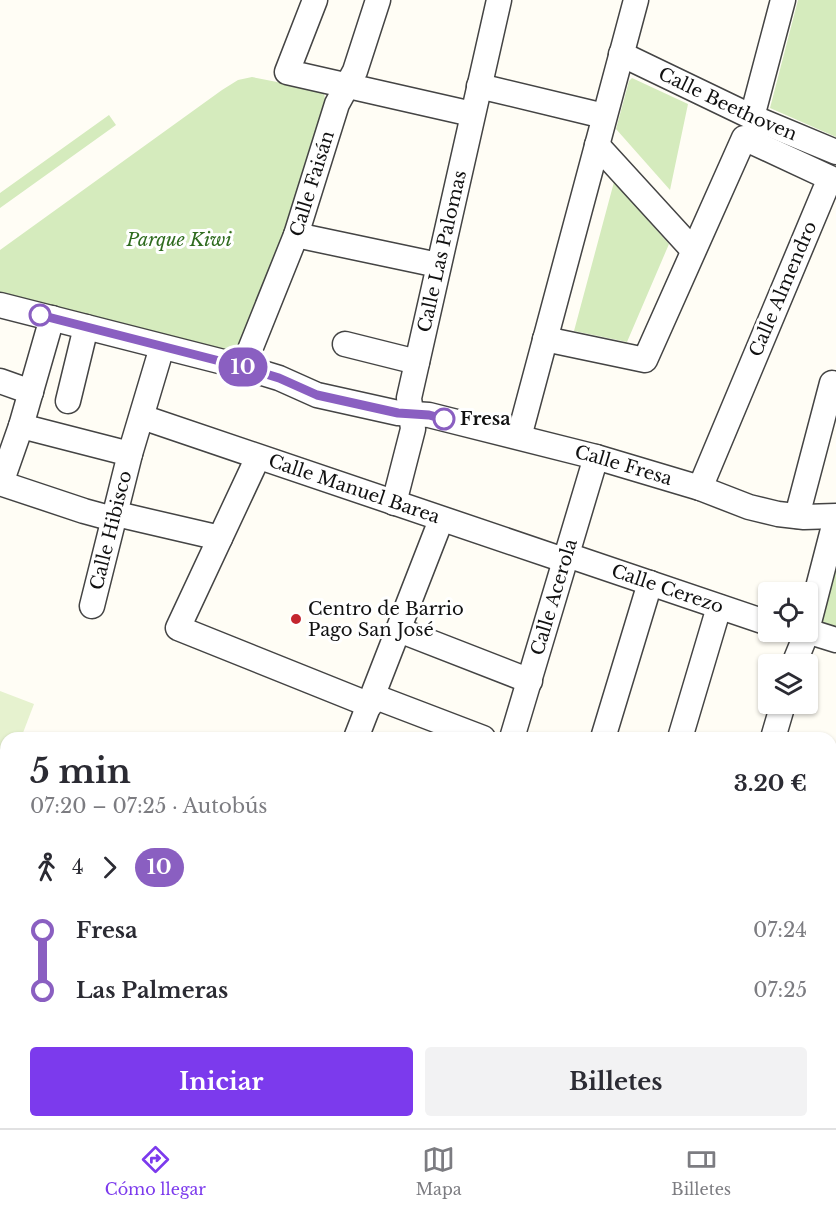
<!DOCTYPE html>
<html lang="es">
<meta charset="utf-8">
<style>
:root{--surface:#fff;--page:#f2f2f3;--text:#2b2b33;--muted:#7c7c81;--line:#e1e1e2;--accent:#7c3aed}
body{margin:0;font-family:"Libre Baskerville",serif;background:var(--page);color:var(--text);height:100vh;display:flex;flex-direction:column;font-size:22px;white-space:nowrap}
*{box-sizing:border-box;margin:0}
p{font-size:20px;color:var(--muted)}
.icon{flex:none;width:33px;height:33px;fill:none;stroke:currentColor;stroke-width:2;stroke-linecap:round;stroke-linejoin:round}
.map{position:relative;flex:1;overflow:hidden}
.panel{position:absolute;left:0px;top:732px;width:837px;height:396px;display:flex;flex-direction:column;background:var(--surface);border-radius:18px 18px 0 0;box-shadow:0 2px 4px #0004}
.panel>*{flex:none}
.badge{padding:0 12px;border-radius:20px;font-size:21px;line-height:39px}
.fabs{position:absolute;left:758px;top:582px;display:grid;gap:12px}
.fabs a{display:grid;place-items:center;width:60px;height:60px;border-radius:6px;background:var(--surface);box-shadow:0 2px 4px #0004;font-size:30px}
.map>.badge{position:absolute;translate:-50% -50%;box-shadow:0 0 0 3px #fff}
.legs{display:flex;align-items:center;gap:9px;height:66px;padding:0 30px;font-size:20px}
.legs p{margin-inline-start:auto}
.overview{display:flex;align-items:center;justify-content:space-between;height:102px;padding:0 30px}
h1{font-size:33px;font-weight:700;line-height:45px}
.cta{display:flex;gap:12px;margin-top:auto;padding:12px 30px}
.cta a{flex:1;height:69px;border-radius:6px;background:var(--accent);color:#fff;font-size:24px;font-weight:700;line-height:69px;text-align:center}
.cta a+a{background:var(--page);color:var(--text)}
ul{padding:0 30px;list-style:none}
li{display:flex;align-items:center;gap:21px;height:60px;font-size:22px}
li i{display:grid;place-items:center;width:9px;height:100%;margin:0 8px;background:currentColor}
li i::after{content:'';width:15px;height:15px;margin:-8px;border:4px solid;border-radius:50%;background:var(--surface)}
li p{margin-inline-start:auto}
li:first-child i{background:linear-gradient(#0000 50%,currentColor 0)}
li:last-child i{background:linear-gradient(currentColor 50%,#0000 0)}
.tab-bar{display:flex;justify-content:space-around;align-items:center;height:84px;border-top:2px solid var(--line);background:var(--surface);font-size:16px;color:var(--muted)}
.tab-bar a{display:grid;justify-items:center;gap:3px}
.tab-bar .active{color:var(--accent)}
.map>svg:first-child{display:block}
</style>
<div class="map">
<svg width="836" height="1128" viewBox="0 0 836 1128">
<rect width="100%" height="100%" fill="#fffdf5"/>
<path fill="#d5ebbd" d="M798 0H836V137L770 108Z
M252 77 318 90 324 94 326 103 290 220 239 347 231 351H224L0 293V250L222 90 238 80Z
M632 78 688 104 670 190 616 129 629 81Z
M109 115 116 125 0 208V193Z
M614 182 669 244 627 342 574 331Z
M836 556V630L825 626 821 620Z"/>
<path fill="#e6f2cf" d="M0 691 34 704 21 738H6V776L0 792Z
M6 847V1094L0 1092V862Z
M71 1122H106L104 1128H86Z"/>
<path fill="#f1ede2" d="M646 1122H662L680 1128H644Z"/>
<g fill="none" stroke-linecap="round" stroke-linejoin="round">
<g stroke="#444" stroke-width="27">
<g id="minor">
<path d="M315 0 287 72 472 114"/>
<path id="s1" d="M621 54 752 117 836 152"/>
<path d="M479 86 604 116"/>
<path d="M752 117 783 0"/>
<path d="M597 145 693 250"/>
<path d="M296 235 438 265"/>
<path id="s2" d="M0 305 243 367 279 378 317 395 398 413 429 415 596 457 700 488 749 507 778 514 804 517 836 516"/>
<path d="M545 339 645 360 744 138 830 178 700 488"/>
<path d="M345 344 417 362"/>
<path id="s3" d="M243 367 296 235 337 104 355 71 378 0"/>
<path d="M0 381 31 392"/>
<path d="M68 401 86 327"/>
<path id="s4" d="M142 417 558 558 573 557 768 623"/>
<path d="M21 426 130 454"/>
<path d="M519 437 636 0"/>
<path d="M258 457 178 628 370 705"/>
<path d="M0 483 84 511 106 517 121 515 220 538"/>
<path d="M1 483 21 426 52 318"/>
<path id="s5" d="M394 503 413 429 409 398 499 0"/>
<path d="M797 516 832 383 836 384"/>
<path id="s6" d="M92 606 130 454 162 347"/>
<path d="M399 630 530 681"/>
<path d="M807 630 836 518"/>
<path d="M807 631 836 640"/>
<path d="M794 664 807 632"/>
<path d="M373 696 483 738"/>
<path d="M356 738 441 520"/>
<path id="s7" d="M512 738 596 457"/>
<path d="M603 738 650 583"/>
<path d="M680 738 719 607"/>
<path d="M773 738 783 704"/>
<path d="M831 888 836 871"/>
<path d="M831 982 836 983"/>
<path d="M831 1060 836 1061"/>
<path d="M699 1122 719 1128"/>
<path d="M758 1123 782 1128"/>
<path d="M193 1128 195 1122"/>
<path d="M400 1128 402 1122"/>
<path d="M479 1128 481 1122"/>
<path d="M557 1128 559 1122"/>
</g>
</g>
<use href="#minor" stroke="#fff" stroke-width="24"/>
</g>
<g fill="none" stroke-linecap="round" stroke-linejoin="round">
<g stroke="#fff" stroke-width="14">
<path id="line-1" d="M40 315 243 367 279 378 317 395 398 413 429 415 444 419"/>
</g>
<use href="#line-1" stroke="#8a5fc1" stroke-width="9"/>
</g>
<g fill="#fff" stroke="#8a5fc1" stroke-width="3">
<circle cx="40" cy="315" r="10"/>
<circle cx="444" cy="419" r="10"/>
</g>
<circle fill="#c4262e" stroke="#fff" stroke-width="2" cx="296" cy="619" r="6"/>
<g text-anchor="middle" stroke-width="6" stroke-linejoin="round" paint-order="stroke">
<g font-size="18" fill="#111" stroke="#fff">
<text dy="6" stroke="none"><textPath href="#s1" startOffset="118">Calle Beethoven</textPath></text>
<text dy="6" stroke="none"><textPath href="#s3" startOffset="196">Calle Faisán</textPath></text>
<text dy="6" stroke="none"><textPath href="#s5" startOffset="258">Calle Las Palomas</textPath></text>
<text transform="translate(783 289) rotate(-67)" y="6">Calle Almendro</text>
<text dy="6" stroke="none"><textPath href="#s2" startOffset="645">Calle Fresa</textPath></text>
<text dy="6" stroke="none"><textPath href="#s4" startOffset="224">Calle Manuel Barea</textPath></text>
<text dy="6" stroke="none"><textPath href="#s6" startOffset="78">Calle Hibisco</textPath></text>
<text dy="6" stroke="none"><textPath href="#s4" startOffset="554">Calle Cerezo</textPath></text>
<text dy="6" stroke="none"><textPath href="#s7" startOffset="147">Calle Acerola</textPath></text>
</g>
<g font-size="18" font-style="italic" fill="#2f6b1f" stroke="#fff">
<text x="179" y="246">Parque Kiwi</text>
</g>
<g font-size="18" font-weight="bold" fill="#111" stroke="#fff" text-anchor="start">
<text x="460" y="425">Fresa</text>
</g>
<g font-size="18" fill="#111" stroke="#fff" text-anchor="start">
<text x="308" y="615">Centro de Barrio<tspan x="308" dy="21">Pago San José</tspan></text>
</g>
</g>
</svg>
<div class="fabs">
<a><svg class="icon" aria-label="locate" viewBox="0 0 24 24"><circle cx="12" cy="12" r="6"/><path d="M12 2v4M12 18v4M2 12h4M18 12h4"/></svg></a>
<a><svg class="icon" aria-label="layers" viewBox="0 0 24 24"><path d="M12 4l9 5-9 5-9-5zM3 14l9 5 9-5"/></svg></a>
</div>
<b class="badge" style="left:243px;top:367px;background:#8a5fc1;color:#fff">10</b>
<section class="panel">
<div class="overview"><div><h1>5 min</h1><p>07:20 – 07:25 · Autobús</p></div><b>3.20 €</b></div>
<div class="legs"><svg class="icon" aria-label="walk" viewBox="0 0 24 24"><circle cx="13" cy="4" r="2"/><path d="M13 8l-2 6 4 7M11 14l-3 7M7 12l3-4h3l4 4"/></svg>4<svg class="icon" aria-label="forward" viewBox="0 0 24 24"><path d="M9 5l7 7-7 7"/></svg><b class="badge" style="background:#8a5fc1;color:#fff">10</b></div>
<ul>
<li><i style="color:#8a5fc1"></i><b>Fresa</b><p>07:24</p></li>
<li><i style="color:#8a5fc1"></i><b>Las Palmeras</b><p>07:25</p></li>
</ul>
<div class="cta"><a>Iniciar</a><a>Billetes</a></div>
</section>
</div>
<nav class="tab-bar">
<a class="active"><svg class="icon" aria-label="directions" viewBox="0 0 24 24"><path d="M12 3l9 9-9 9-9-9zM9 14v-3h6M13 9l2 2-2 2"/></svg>Cómo llegar</a>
<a><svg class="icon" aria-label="map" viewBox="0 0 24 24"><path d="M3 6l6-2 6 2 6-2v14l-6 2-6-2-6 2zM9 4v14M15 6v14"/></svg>Mapa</a>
<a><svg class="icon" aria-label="tickets" viewBox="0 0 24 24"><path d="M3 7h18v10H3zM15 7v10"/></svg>Billetes</a>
</nav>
